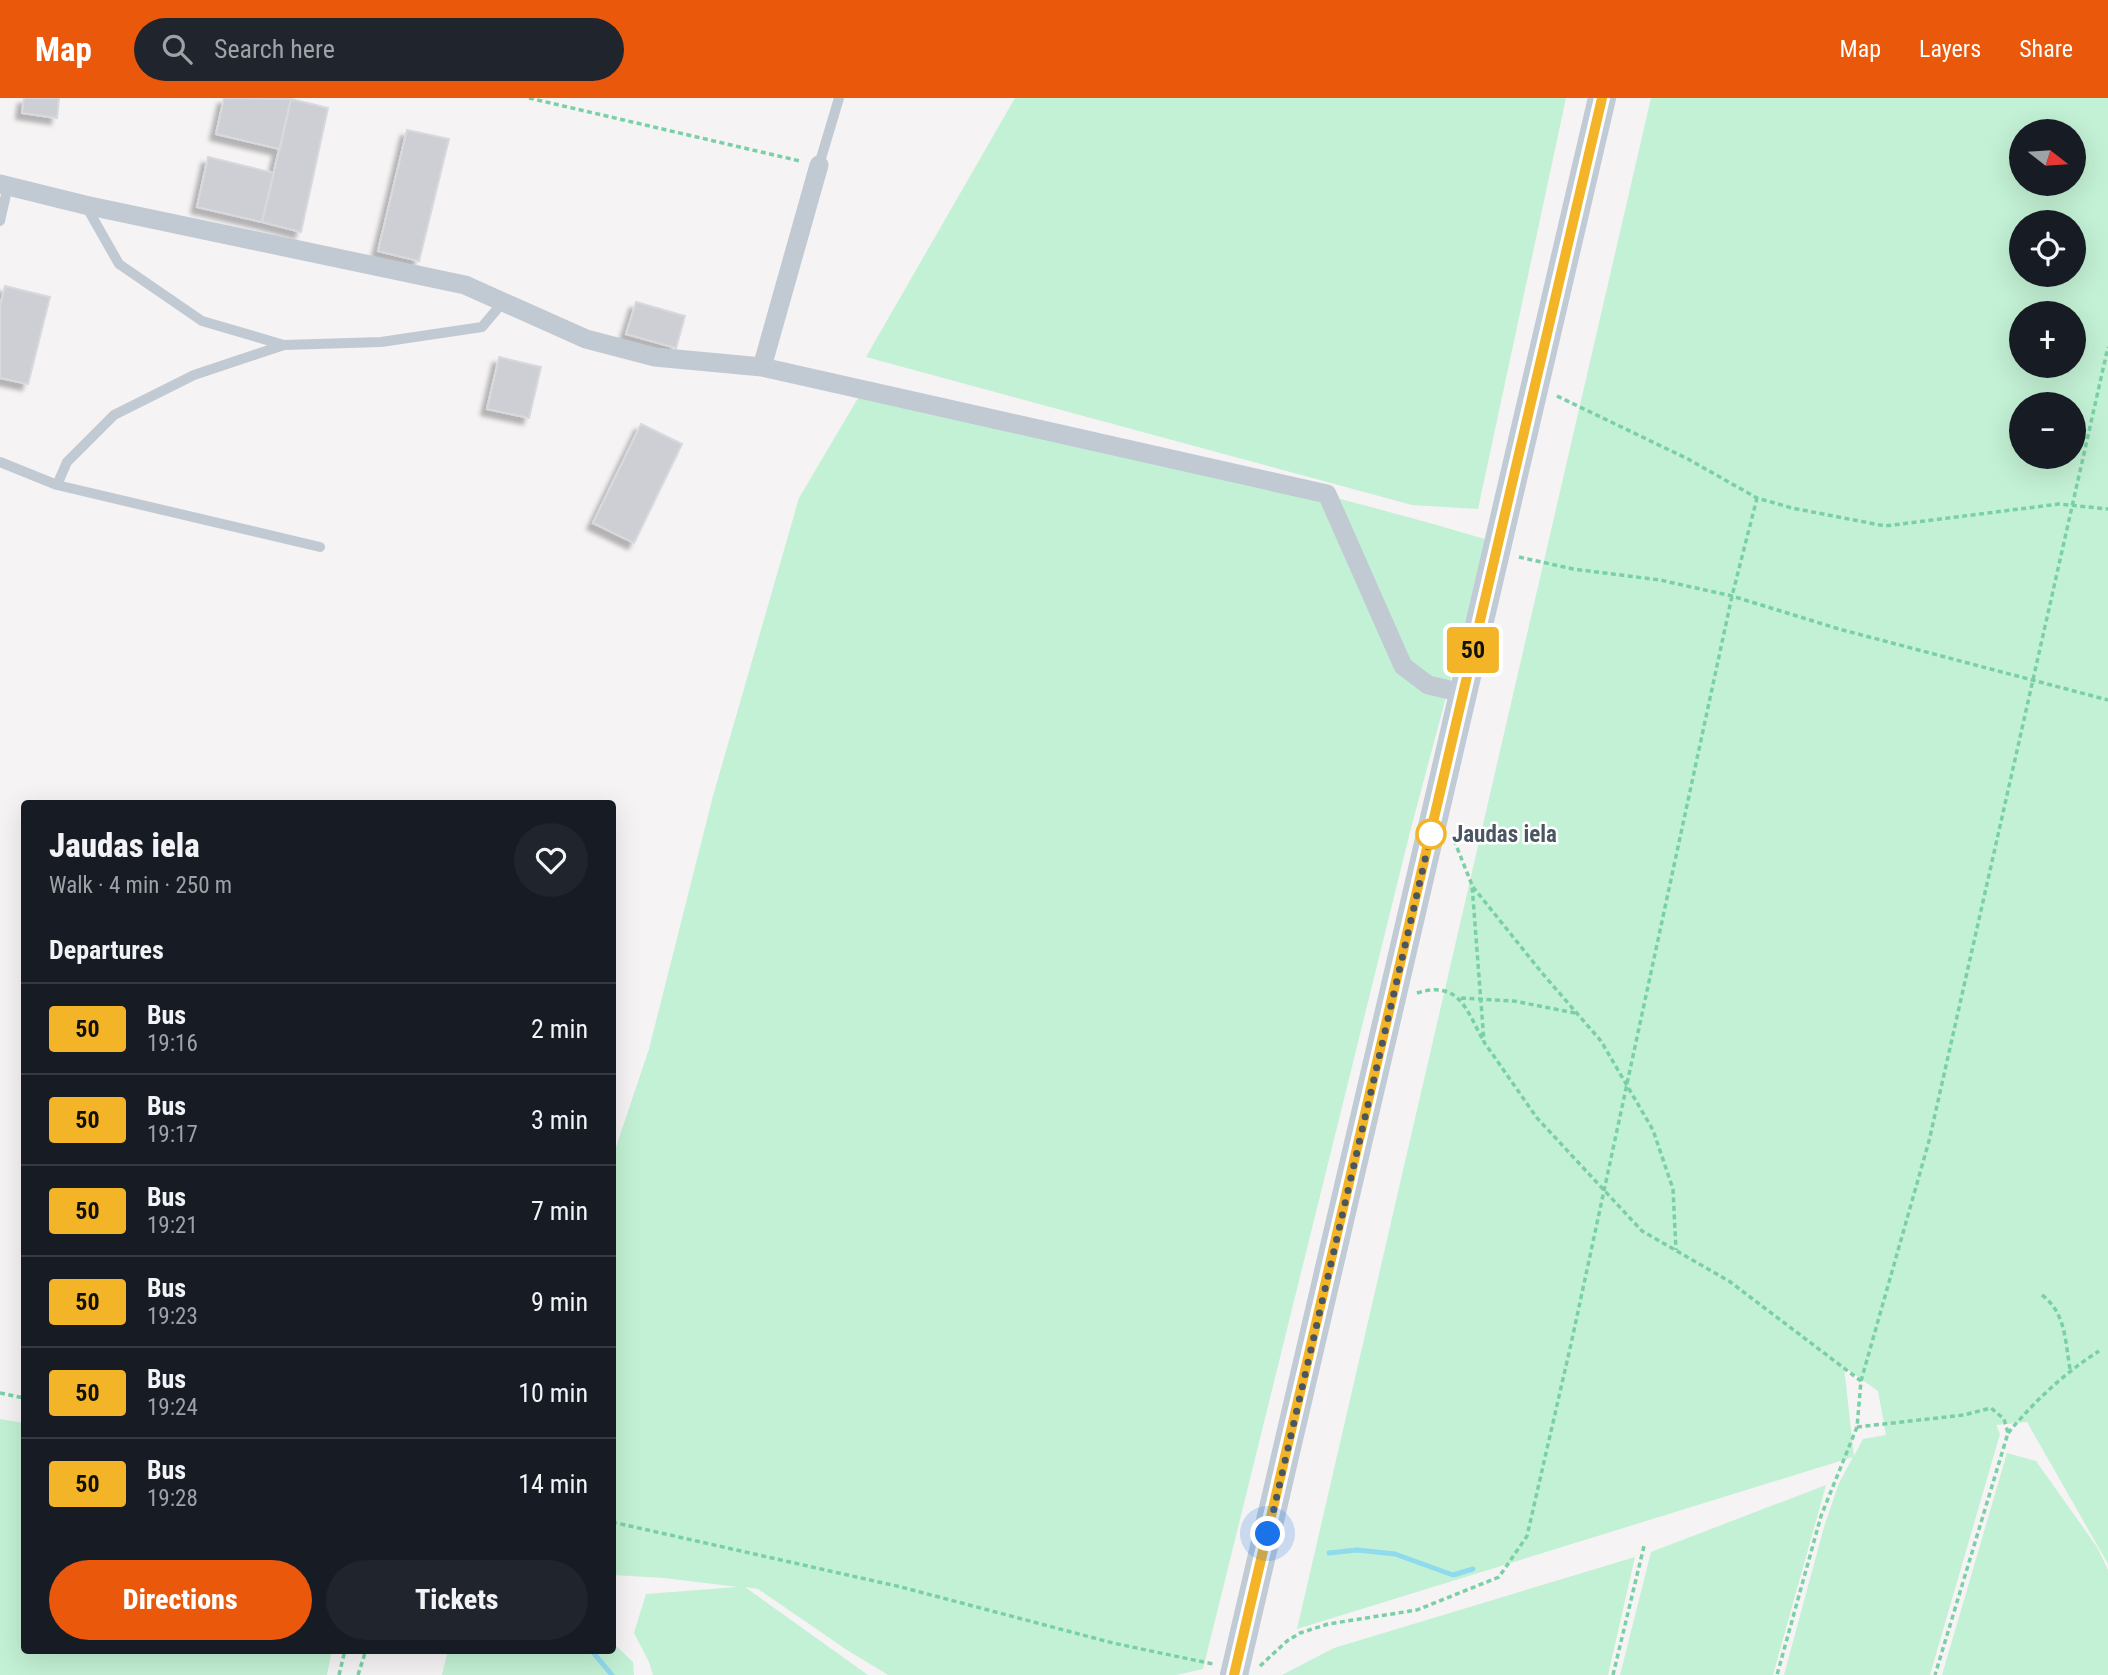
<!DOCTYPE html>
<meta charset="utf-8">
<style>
:root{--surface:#171b24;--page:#20242c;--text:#f1f3f6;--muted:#9ea1a6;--line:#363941;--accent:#ea580c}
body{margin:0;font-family:"Roboto Condensed",sans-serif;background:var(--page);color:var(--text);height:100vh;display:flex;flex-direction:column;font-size:26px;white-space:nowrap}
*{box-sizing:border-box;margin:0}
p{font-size:23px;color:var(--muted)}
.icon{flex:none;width:38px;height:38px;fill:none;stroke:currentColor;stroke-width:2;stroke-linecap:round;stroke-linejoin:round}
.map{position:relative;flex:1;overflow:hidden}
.drawer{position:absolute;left:21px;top:702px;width:595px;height:854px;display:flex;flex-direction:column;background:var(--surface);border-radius:7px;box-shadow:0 7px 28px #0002}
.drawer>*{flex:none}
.badge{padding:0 14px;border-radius:5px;font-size:24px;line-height:46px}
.needle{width:46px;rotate:107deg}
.fabs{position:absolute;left:2009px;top:21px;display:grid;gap:14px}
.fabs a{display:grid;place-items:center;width:77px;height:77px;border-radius:50%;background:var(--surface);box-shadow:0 7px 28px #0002;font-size:35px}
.you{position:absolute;width:35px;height:35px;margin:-18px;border:5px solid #fff;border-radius:50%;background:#1a73e8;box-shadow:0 0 0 10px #1a73e833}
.map>.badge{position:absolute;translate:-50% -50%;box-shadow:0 0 0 4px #fff}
h2{padding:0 28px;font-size:26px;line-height:63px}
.round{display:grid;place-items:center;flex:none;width:74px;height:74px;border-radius:37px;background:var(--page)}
.head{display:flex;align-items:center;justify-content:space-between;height:119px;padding:0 28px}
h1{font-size:33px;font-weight:800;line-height:52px}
.action{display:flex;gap:14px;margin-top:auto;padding:14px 28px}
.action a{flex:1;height:80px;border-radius:42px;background:var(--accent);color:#fff;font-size:28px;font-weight:800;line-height:80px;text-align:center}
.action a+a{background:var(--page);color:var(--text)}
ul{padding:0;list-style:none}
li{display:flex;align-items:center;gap:21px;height:91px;padding:0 28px;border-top:2px solid var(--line)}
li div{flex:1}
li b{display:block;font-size:26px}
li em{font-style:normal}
li .badge{min-width:77px;font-weight:700;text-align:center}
header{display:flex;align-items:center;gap:42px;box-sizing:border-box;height:98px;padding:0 35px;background:var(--accent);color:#fff}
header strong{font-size:33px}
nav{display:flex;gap:38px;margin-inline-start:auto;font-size:24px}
.search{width:490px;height:63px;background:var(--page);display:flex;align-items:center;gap:18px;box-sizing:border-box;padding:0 24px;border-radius:38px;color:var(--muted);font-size:26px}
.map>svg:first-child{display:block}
</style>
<header>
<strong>Map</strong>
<div class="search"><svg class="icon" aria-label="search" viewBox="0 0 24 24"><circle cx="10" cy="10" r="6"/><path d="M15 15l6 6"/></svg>Search here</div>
<nav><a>Map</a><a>Layers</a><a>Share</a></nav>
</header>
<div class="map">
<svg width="2108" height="1577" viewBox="0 0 2108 1577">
<defs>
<filter id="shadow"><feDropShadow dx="-6" dy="6" stdDeviation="2" flood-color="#0004"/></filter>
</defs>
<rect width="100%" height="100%" fill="#f5f3f3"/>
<path fill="#c3f1d5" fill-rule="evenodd" d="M1015 0H1566L1478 411 1412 407 866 259Z
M1651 0H2108V1466L2027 1324 1996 1327 2000 1336 1930 1577H1784L1824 1429 1839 1385 1853 1359 1297 1531ZM2021 33H2074V86H2021ZM2021 124H2074V177H2021ZM2021 215H2074V268H2021ZM2021 306H2074V359H2021ZM1844 1269 1878 1293 1886 1337 1863 1341 1854 1358Z
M864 290C1072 337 1283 381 1488 442L1410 734 1203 1571 1176 1577H888L847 1552 758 1491 745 1489 868 1577H653L649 1564 634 1535 646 1496 738 1489 664 1480 613 1477V1058L649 951 713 698 799 400Z
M0 1321 24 1325V1552H332L327 1577H0Z
M2007 1355 2036 1363 2097 1449 2108 1472V1577H1942Z
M1826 1387 1773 1577H1620L1651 1454Z
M1635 1459 1608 1577H1282L1334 1550Z
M613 1545 633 1564 634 1577H442L448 1552H612Z"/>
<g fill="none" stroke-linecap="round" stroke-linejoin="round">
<path stroke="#90daee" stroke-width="5" d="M1329 1455 1357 1452 1395 1456 1453 1477 1473 1471
M591 1552 612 1577"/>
</g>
<path fill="#cdcfd5" stroke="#d7d9de" stroke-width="2" filter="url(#shadow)" d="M24 0H59L57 20 22 15Z
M224 0 291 1 280 51 216 36Z
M291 1 328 10 301 134 262 124Z
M407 32 449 41 419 163 378 153Z
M208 59 274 75 262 124 197 109Z
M5 188 50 199 28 286 0 280V208Z
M636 204 685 218 676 250 626 236Z
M499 259 541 269 529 320 487 311Z
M641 326 682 346 634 445 593 425Z"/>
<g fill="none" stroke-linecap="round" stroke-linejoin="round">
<path stroke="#7ad0a6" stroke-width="3.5" stroke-dasharray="5 3.5" stroke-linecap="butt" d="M529 0 800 63
M1557 298 1688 361 1757 400 1792 410 1885 428 2059 406 2108 411
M1519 459 1573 471 1660 482 1732 498 1839 531 2108 602
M1454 742 1472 787 1484 944 1537 1020 1642 1133 1729 1183 1861 1283 1857 1329 1821 1418 1777 1577
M1473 789 1542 875 1601 943 1653 1032 1673 1091 1676 1152
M1417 895C1459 882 1466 911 1483 942
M1461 900 1514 903 1575 915
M2042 1197C2066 1215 2065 1243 2070 1271
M1861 1283 1929 1043 2108 249
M0 1295 24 1300
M1857 1329 1964 1317 1991 1310 2004 1321 2008 1335 1935 1577
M2008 1335C2035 1303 2063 1276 2099 1253
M612 1424 901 1489 1113 1545 1213 1566
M1260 1568 1287 1543 1300 1535 1328 1526 1417 1512 1499 1479 1527 1438 1571 1246 1732 498 1757 400
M339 1577 345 1552
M358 1577 366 1552
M1613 1577 1644 1448"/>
<path stroke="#c1cad2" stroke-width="10" d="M819 67 839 0
M86 108 119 166 202 223 284 247
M0 123 8 88
M0 364 57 387 320 449
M57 387 67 364 114 317 194 277 284 247 381 244 482 229 503 204"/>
<path stroke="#c1cad2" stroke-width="19" d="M0 86 85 107 465 187 586 241 655 259 762 269 1327 396 1403 568 1428 587 1463 595
M762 269 819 67"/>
<path stroke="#c1cbd6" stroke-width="28" d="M1234 1577 1602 0"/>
</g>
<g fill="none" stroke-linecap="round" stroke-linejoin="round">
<g stroke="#fff" stroke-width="16">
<path id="line" d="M1234 1577 1602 0"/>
</g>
<use href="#line" stroke="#f4b427" stroke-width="10"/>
<path stroke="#4a5661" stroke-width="7" stroke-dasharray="0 12.6" d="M1268 1436 1431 736"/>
</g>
<circle fill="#fff" stroke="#f4b427" stroke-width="3.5" cx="1431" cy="736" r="14"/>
<g text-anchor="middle" stroke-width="5" stroke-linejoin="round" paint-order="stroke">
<g font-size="23" font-weight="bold" fill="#4a5661" stroke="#fff" text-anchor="start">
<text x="1452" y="744">Jaudas iela</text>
</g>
</g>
</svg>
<div class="fabs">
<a><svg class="needle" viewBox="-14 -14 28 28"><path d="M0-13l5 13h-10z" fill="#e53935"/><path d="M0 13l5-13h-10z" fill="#9ea1a6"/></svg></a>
<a><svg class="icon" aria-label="locate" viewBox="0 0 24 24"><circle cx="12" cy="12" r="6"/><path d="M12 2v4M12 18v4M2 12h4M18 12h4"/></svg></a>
<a>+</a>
<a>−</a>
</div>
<div class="you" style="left:1268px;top:1436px"></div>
<b class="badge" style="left:1473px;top:552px;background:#f4b427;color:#111">50</b>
<section class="drawer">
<div class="head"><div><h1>Jaudas iela</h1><p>Walk · 4 min · 250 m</p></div><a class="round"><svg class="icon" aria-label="heart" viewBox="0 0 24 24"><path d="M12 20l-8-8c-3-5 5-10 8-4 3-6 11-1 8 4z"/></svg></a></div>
<h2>Departures</h2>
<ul>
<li><span class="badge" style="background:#f4b427;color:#111">50</span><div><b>Bus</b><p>19:16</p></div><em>2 min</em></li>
<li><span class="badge" style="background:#f4b427;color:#111">50</span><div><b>Bus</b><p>19:17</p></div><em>3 min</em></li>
<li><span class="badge" style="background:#f4b427;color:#111">50</span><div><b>Bus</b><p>19:21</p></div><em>7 min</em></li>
<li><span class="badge" style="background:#f4b427;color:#111">50</span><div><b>Bus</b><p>19:23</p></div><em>9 min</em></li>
<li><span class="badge" style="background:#f4b427;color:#111">50</span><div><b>Bus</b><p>19:24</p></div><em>10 min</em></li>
<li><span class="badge" style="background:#f4b427;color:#111">50</span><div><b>Bus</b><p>19:28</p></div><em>14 min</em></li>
</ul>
<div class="action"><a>Directions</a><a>Tickets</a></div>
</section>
</div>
